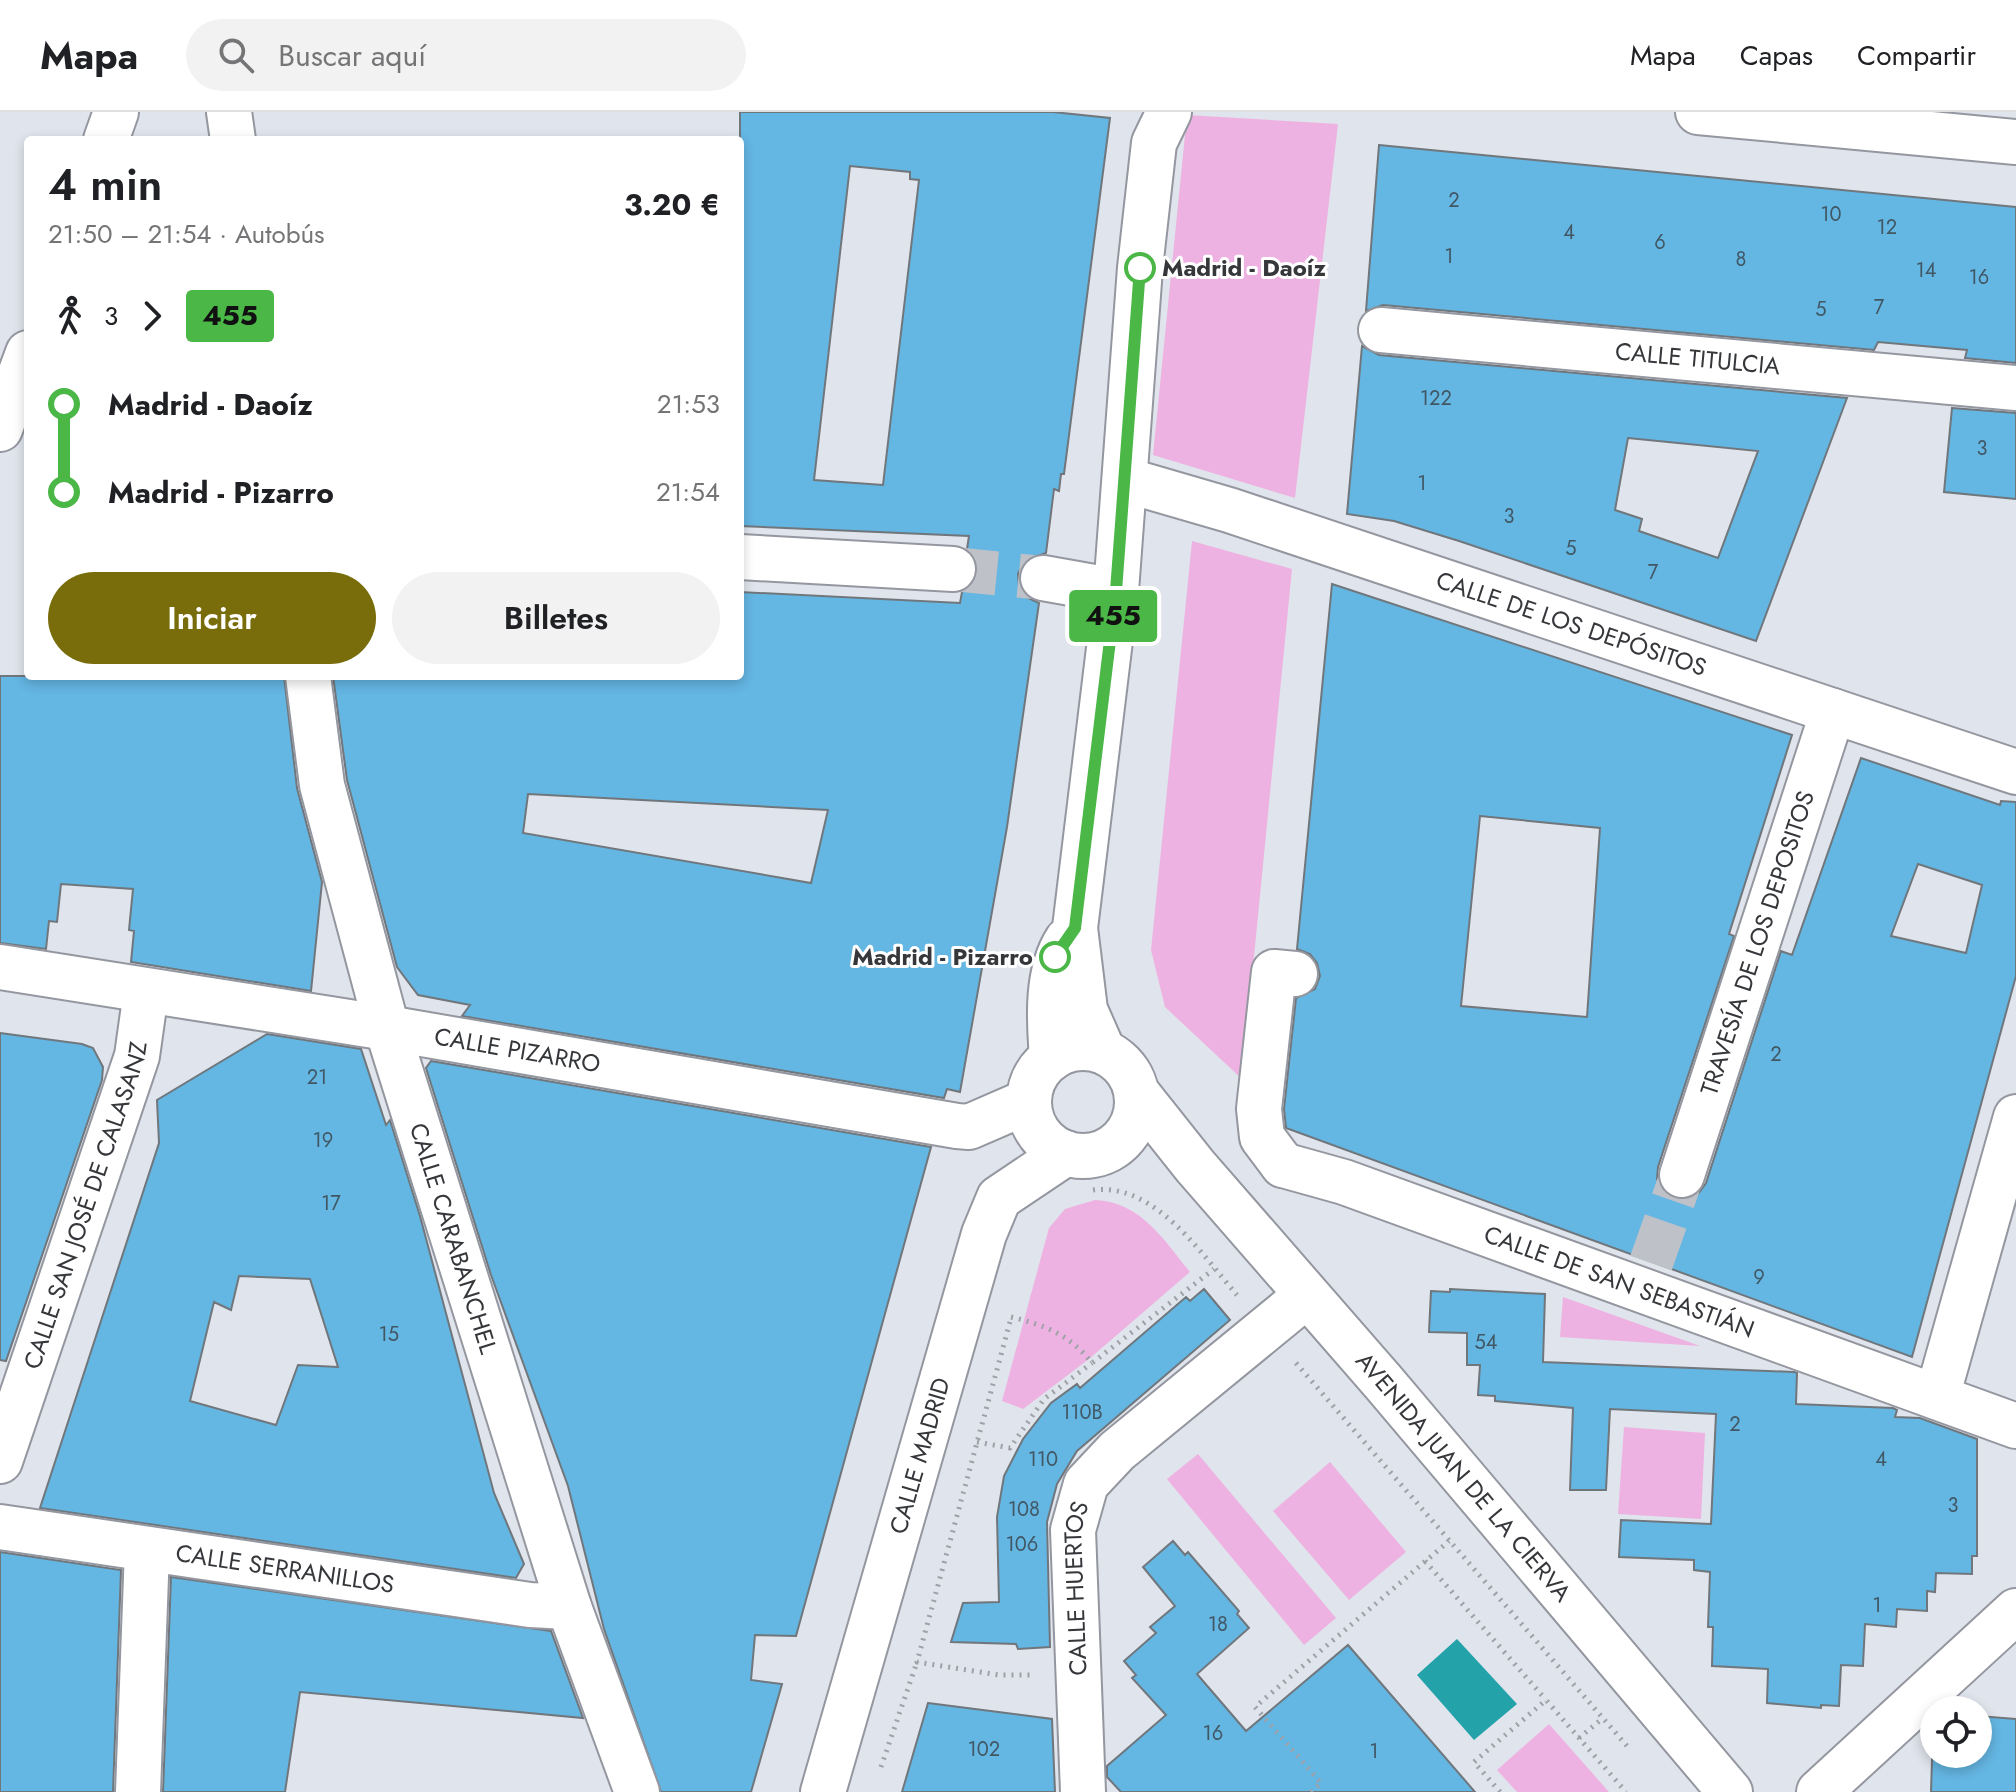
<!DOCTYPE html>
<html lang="es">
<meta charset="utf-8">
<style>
:root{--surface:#fff;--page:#f2f2f2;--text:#202124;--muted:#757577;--line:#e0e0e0;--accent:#786d0a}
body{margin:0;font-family:Jost,sans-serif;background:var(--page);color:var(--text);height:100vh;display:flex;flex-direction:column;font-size:30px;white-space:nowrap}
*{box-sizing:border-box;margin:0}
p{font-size:26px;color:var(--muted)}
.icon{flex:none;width:44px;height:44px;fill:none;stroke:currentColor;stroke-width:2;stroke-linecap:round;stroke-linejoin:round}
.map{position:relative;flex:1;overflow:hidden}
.sheet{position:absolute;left:24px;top:24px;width:720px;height:544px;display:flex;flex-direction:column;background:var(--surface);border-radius:8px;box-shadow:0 4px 12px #0003}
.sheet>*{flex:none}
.badge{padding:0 16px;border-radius:6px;font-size:28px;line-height:52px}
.tools{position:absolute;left:1920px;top:1584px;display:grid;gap:16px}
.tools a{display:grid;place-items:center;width:72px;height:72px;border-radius:50%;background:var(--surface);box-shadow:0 4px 12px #0003;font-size:40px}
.map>.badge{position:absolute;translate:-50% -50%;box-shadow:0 0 0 4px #fff}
.legs{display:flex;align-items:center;gap:12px;height:88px;padding:0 24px;font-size:26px}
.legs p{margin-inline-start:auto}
.head{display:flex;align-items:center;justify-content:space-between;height:136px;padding:0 24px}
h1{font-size:44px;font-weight:600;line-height:60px}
.primary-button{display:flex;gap:16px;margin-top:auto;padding:16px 24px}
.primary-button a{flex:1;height:92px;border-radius:48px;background:var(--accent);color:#fff;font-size:32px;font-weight:600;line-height:92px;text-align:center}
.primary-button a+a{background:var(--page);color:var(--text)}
ul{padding:0 24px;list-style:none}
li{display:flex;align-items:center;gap:28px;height:88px;font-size:30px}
li i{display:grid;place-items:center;width:12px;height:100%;margin:0 10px;background:currentColor}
li i::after{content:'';width:20px;height:20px;margin:-10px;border:6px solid;border-radius:50%;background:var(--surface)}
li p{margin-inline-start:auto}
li:first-child i{background:linear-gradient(#0000 50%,currentColor 0)}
li:last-child i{background:linear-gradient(currentColor 50%,#0000 0)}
header{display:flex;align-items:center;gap:48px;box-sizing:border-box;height:112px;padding:0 40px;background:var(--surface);border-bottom:2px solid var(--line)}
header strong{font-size:38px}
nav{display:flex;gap:44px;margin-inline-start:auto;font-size:28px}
.search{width:560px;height:72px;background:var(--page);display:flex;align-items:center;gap:20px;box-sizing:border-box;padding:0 28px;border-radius:44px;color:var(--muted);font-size:30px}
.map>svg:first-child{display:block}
</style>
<header>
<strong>Mapa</strong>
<div class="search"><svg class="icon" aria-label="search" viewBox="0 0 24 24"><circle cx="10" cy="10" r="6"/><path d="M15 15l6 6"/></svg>Buscar aquí</div>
<nav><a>Mapa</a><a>Capas</a><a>Compartir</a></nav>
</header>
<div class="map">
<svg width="2016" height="1680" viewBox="0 0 2016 1680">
<rect width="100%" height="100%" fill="#e0e4ec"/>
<path fill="#eeb2e2" d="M1187 3 1338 12 1295 386 1153 343Z
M1192 429 1292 457 1242 967 1165 895 1151 838Z
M1095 1088C1141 1090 1163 1127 1190 1160L1089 1247 1023 1297 1002 1289 1049 1116 1065 1097Z
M1563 1185 1700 1234 1560 1225Z
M1624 1315 1705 1321 1701 1407 1618 1402Z
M1198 1342 1336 1506 1304 1533 1167 1367Z
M1330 1350 1406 1440 1349 1488 1273 1399Z
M1549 1612 1609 1680H1517L1497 1658Z"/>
<path fill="#23a2aa" d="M1457 1527 1517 1592 1474 1628 1417 1563Z"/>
<path fill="#64b6e3" stroke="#70777c" stroke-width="2" fill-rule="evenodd" d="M740 0H1053L1110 6 1064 362H1061L1059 379 1054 377 1046 441 1024 449 1018 462 1019 474 1026 485 1039 491 1007 715 960 980 947 977 944 986 462 904 470 893 418 883 397 855 347 668 333 564H740V480L960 491 962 480 974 470 978 458 976 446 967 437 969 424 740 414ZM850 54 910 60V67L919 68 883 373 814 368ZM528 682 828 698 811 771 523 721Z
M1379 33 2016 95V251L1965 246 1967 238 1878 230 1874 238 1383 193 1366 199Z
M1362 234 1379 243 1847 286 1756 529 1459 429 1394 409 1347 402ZM1628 326 1758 339 1718 446 1639 419 1642 407 1615 398Z
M1952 296 2016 301V387L1944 380Z
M1332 472 1792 623 1729 822 1734 824 1658 1055 1657 1067 1663 1079 1675 1087H1688L1698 1082 1706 1071 1781 839 1792 843 1861 646 2000 693 2001 689 2016 690V864L1912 1245 1286 1016 1284 997 1296 886 1315 877 1320 864 1317 851 1310 842 1297 837ZM1480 704 1600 716 1587 905 1461 894ZM1918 752 1982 773 1966 841 1891 824Z
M0 564H284L297 676 322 770 311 879 131 850 134 819 129 818 133 777 61 772 57 810 49 809 46 837 0 831Z
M0 921 82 932 93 936 103 955 102 968 6 1249 0 1248Z
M267 922 361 937 386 1013 390 1008 420 1104 494 1381 524 1452 516 1466 40 1396 159 1031 157 988ZM239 1164 310 1167 338 1255 298 1253 276 1313 190 1289 214 1190 231 1198Z
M431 949 931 1035 796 1524 755 1523 751 1568 782 1572 751 1680H661L604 1517 568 1374 491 1163 426 956Z
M1204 1177 1230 1208 1077 1339 1057 1372 1047 1410 1050 1535 1018 1537 1016 1532 951 1530 963 1491 999 1490 997 1405 1004 1364 1023 1327 1051 1291 1077 1272 1080 1276 1186 1185 1190 1189Z
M1450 1177 1545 1182 1543 1250 1794 1260 1797 1261 1796 1292 1893 1296 1897 1298 1895 1305 1920 1306 1977 1327V1444H1972V1462L1936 1461 1935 1480 1927 1479V1499L1897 1497 1896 1515 1865 1512 1863 1554 1841 1553 1839 1594 1821 1593V1596L1767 1591 1768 1557 1712 1554 1713 1515H1708L1710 1460 1694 1458V1448L1619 1445 1621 1408 1711 1412 1716 1302 1610 1297 1606 1378H1570L1573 1296 1495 1289V1284L1478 1283 1480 1253H1467V1221L1429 1220 1431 1179 1450 1180Z
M1173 1429 1185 1443 1188 1440 1239 1499 1237 1502 1249 1516 1197 1562 1246 1619 1348 1533 1475 1680H1121L1107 1665V1654L1166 1603 1132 1566 1136 1563 1124 1549 1156 1521 1150 1515 1175 1494 1143 1455Z
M0 1440 121 1458 113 1680H0Z
M171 1465 551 1519 583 1606 300 1580 285 1680H163Z
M928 1591 1052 1607 1055 1680H902Z
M1978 1604 2016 1607V1680H1931L1933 1616 1934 1642H1978Z"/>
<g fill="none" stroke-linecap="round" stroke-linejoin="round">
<path stroke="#bec1c8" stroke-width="44" stroke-dasharray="44 22" stroke-linecap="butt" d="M953 457 1043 466
M1651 1151 1682 1063"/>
<g stroke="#94979f" stroke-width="48">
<g id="minor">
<path d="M229 0 233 28"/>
<path d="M1698 0 2016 30"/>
<path d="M106 28 116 0"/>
<path id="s1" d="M1381 218 2016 276"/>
<path d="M0 317 28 241"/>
<path id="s2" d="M1126 368 1229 398 2016 660"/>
<path d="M740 445 953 457"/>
<path d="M1043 466 1116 479"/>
<path id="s3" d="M308 564 322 673 387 916 569 1495 637 1680"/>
<path id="s4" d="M0 855 387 916 957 1014 969 1015 1029 989"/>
<circle cx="1083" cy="990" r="54"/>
<path d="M1103 939 1085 898 1075 816 1116 479 1140 156 1154 31 1169 0"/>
<path d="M1052 946C1049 908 1046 860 1067 828"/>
<path id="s5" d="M1137 981 1195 1054 1384 1271 1730 1680"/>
<path id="s6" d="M1283 1053 1344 1070 2016 1314"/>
<path d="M1283 1053 1262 1025 1259 997 1274 860 1295 862"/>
<path id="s7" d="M1682 1063 1833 599"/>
<path d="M1937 1285 2016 1005"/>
<path id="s8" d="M0 1349 137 944 146 880"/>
<path id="s9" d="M0 1415 530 1493 569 1495"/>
<path d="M138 1680 147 1438"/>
<path id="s10" d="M823 1680 984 1122 999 1086 1066 1041"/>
<path id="s11" d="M1083 1680 1073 1418 1086 1372 1117 1339 1306 1184"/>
<path d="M1819 1680 2016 1499"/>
</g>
</g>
<path stroke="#9ea1a7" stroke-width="5" stroke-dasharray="2 6" stroke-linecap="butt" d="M1093 1078C1155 1070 1202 1143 1237 1183
M1011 1205C1045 1213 1070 1223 1092 1251L1214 1157
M1010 1210 917 1550 999 1563H1034
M1296 1251 1627 1634
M977 1330 1010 1336 1044 1287 1092 1251
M1425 1449 1546 1588
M1579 1626 1603 1606
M881 1655 917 1550
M1311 1680 1321 1671 1255 1595 1449 1429
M1500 1680 1474 1650 1546 1588 1626 1680"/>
<use href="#minor" stroke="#fff" stroke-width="44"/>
</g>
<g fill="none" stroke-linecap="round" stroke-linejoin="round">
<g stroke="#fff" stroke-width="18">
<path id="line-1" d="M1055 845 1075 816 1116 479 1140 156"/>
</g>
<use href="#line-1" stroke="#4ab747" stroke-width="12"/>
</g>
<g fill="#fff" stroke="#4ab747" stroke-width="4">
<circle cx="1140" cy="156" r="14"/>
<circle cx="1055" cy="845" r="14"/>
</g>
<g text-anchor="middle" stroke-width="6" stroke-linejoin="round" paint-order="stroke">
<g font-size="20" fill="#415764">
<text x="1454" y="95">2</text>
<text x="1831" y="109">10</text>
<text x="1887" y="122">12</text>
<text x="1569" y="127">4</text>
<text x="1660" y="137">6</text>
<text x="1449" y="151">1</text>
<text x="1741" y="154">8</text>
<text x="1926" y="165">14</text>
<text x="1979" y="172">16</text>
<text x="1879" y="202">7</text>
<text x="1821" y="204">5</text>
<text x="1436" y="293">122</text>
<text x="1982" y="343">3</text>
<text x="1422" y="378">1</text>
<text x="1509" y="411">3</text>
<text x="1571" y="443">5</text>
<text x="1653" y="467">7</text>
<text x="1776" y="949">2</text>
<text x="317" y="972">21</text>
<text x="323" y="1035">19</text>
<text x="331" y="1098">17</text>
<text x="1759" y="1172">9</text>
<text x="389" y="1229">15</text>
<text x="1486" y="1237">54</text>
<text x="1082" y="1307">110B</text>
<text x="1735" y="1319">2</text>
<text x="1043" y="1354">110</text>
<text x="1881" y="1354">4</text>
<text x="1953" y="1400">3</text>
<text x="1024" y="1404">108</text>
<text x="1022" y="1439">106</text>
<text x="1877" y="1500">1</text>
<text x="1218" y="1519">18</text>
<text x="1213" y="1628">16</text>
<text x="984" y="1644">102</text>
<text x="1374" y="1646">1</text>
</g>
<g font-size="24" font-weight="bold" fill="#35373a" stroke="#fff" text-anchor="start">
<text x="1162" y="164">Madrid - Daoíz</text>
<text x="1033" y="853" text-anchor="end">Madrid - Pizarro</text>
</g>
<g font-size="24" fill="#35373a" stroke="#fff">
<text dy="8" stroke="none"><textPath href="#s1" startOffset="318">CALLE TITULCIA</textPath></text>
<text dy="8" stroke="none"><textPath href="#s2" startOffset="468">CALLE DE LOS DEPÓSITOS</textPath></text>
<text dy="8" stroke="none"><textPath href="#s7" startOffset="244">TRAVESÍA DE LOS DEPOSITOS</textPath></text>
<text dy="8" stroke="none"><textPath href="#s4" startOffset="524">CALLE PIZARRO</textPath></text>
<text dy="8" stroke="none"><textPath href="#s8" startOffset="270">CALLE SAN JOSÉ DE CALASANZ</textPath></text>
<text dy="8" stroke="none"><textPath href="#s3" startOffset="582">CALLE CARABANCHEL</textPath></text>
<text dy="8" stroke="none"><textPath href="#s6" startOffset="356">CALLE DE SAN SEBASTIÁN</textPath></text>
<text dy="8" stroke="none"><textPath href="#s10" startOffset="350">CALLE MADRID</textPath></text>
<text dy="8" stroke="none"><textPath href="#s5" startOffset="504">AVENIDA JUAN DE LA CIERVA</textPath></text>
<text dy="8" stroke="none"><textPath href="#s9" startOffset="288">CALLE SERRANILLOS</textPath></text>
<text dy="8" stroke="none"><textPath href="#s11" startOffset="204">CALLE HUERTOS</textPath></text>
</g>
</g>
</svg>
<div class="tools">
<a><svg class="icon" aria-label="locate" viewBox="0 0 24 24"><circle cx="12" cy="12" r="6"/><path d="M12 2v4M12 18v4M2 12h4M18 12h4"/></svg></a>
</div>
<b class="badge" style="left:1113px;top:504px;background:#4ab747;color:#111">455</b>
<section class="sheet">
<div class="head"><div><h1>4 min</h1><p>21:50 – 21:54 · Autobús</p></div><b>3.20 €</b></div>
<div class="legs"><svg class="icon" aria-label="walk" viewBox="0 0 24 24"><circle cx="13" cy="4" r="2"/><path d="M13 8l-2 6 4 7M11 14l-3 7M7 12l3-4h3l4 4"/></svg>3<svg class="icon" aria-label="forward" viewBox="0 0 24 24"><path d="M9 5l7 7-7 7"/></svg><b class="badge" style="background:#4ab747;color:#111">455</b></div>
<ul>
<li><i style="color:#4ab747"></i><b>Madrid - Daoíz</b><p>21:53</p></li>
<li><i style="color:#4ab747"></i><b>Madrid - Pizarro</b><p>21:54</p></li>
</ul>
<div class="primary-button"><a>Iniciar</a><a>Billetes</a></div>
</section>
</div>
